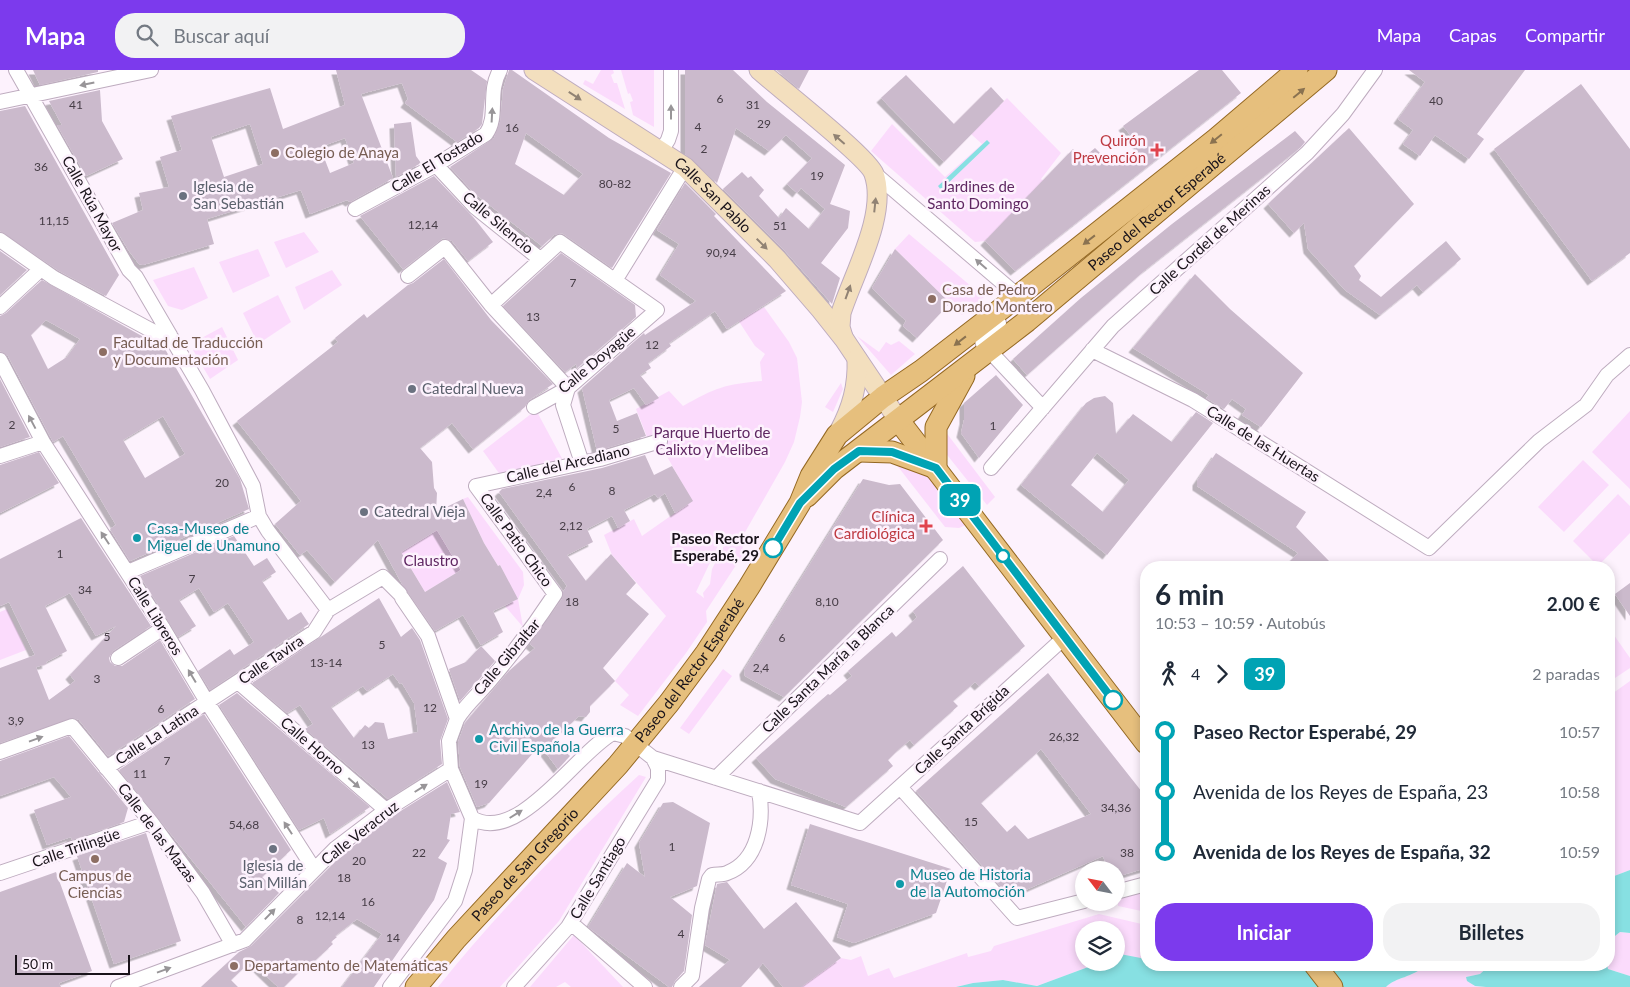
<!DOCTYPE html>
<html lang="es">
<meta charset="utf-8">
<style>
:root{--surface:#fff;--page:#f2f2f3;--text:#1f2937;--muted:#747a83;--accent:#7c3aed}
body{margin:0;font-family:Lato,sans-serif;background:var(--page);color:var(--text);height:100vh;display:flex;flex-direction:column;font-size:19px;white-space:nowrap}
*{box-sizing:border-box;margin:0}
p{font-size:16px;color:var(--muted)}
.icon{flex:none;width:28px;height:28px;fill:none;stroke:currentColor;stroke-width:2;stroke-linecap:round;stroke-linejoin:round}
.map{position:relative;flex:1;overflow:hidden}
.sheet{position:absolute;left:1140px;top:491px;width:475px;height:410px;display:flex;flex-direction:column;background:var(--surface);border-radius:20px;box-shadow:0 2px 8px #0003}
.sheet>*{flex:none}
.badge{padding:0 10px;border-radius:8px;font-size:18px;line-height:32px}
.needle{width:32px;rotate:302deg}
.fabs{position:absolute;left:1075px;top:791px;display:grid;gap:10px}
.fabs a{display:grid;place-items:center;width:50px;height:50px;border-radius:50%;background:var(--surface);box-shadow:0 2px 8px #0003;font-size:25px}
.scale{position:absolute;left:15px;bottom:12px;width:115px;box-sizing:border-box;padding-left:5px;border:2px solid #19131a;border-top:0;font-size:14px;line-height:18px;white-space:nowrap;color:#19131a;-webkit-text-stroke:4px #fdf2fd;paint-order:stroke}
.map>.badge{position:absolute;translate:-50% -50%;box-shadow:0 0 0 2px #fff}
.legs{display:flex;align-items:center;gap:8px;height:55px;padding:0 15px;font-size:16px}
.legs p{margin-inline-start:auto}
.overview{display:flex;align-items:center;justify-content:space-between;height:85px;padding:0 15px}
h1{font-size:28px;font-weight:700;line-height:38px}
.action{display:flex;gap:10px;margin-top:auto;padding:10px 15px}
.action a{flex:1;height:58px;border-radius:20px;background:var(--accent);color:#fff;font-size:20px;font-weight:700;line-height:58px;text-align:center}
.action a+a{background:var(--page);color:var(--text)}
ul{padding:0 15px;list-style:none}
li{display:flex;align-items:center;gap:18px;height:60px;font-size:19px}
li i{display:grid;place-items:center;width:8px;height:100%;margin:0 6px;background:currentColor}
li i::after{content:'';width:12px;height:12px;margin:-6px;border:4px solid;border-radius:50%;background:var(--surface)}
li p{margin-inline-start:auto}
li:first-child i{background:linear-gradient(#0000 50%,currentColor 0)}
li:last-child i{background:linear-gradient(currentColor 50%,#0000 0)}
header{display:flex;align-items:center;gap:30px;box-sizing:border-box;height:70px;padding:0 25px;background:var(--accent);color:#fff}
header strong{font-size:24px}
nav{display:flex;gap:28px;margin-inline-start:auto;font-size:18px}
.search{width:350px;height:45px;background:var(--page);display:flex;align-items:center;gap:12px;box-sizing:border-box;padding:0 18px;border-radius:20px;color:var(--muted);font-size:19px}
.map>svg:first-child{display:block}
</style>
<header>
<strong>Mapa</strong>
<div class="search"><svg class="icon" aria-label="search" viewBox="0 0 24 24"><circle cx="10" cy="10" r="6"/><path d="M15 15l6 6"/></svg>Buscar aquí</div>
<nav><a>Mapa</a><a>Capas</a><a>Compartir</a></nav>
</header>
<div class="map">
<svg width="1630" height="917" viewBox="0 0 1630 917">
<defs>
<filter id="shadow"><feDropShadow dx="-4.5" dy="4.5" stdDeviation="0" flood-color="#0004"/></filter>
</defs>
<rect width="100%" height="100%" fill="#fdf2fd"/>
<path fill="#fbdbfc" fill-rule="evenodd" d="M601 0H613L614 3 611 5 614 13H617L625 39 583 14 585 10 593 14Z
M621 0H654V57L633 45 630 32 633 31 630 23 628 24Z
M1007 28 1061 83 1041 109 1044 111 985 171 975 172 871 81 892 54 945 107 982 74 971 64Z
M304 162 319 182 286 198 274 172Z
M909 164 984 227 962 245 895 179Z
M258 179 270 206 233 223 219 192Z
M194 197 208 228 182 240 168 236 153 210Z
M332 200 342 215 304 240 295 217Z
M278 225 291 252 258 274 243 243Z
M764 237 789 272 797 288 802 332 800 347 794 372 785 392 744 464 742 486 706 541 707 552 686 583 638 646 620 635 629 625 615 611 666 546 612 485 604 465 634 449 642 466 692 431 655 365 647 367 636 339 669 321 683 336C715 318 725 314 762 311L760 292 765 284 755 276 738 250ZM724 463 729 466 712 499 710 514 703 523 704 528 696 522Z
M222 257 238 290 210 309 193 280 196 271Z
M857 266 879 282 886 272 891 275 899 271 915 284 891 305Z
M841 313 843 319 833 342 825 337Z
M536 340 565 394 501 406 483 381Z
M1630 341V419L1592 382Z
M942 357 995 427 987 435 944 381Z
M892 389 932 407 968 454 959 458 945 457Z
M1583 390 1609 415 1564 462 1538 437Z
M1618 424 1630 436V463L1598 496 1573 471Z
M468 427 523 502 524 515 518 529 523 557 505 536 517 529 500 495 498 496 484 473 463 429Z
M437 460 461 500 425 522 401 482Z
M7 539 26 580 0 590V542Z
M1609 558 1630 588V598L1609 612Z
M723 599 732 606 689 664 680 658Z
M1630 611V800L1609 808V626Z
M639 705 646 707 559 851 500 917H438C499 841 568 770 639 705Z
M1146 821V842L1118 836V830Z
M1099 844 1146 855V889L1116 886V860H1084V892L1099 893 1037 916 1003 910 973 913 956 917H801L841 888 851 890 861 886 868 906 889 898 894 908 967 883 968 887 991 881 994 876Z
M1620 862 1630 863V906L1608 899 1607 895H1609L1610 870Z
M574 865 623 917H571L565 912 556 917H530Z
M1426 895 1471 897 1490 895 1480 904 1466 907 1474 916 1486 917H1386C1396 907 1412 908 1426 895Z"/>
<path fill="#87e0e2" d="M987 70 990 73 941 120 938 116Z
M1630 800V863L1620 862 1610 870 1609 875V808Z
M1120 884 1146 889V895H1426C1412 908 1396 907 1386 917H956L973 913 1003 910 1037 916 1099 893 1116 892V886Z
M1490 895H1607L1608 899 1630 906V917H1486L1475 916 1467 911 1466 907 1480 904Z"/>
<path fill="#cbbacc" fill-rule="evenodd" filter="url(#shadow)" d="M33 0H98V2L40 15Z
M336 0H471L487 11 482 54 479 58 457 72 405 33 408 29 402 13 361 24 393 108 350 132 347 130 310 144 301 120 207 149 214 174 143 195 139 194 129 181 112 153 143 140 139 123 169 117 160 87 182 80 171 46 270 18 283 59 345 35ZM250 54 263 94 224 107 211 67ZM345 68 354 93 330 103 320 77Z
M509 0H512L609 68 671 103 612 198 562 163 554 165 542 176 474 123 450 97 494 68 500 52 503 19ZM526 63 583 104 564 125 515 94Z
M685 0H733L767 32 845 95 830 134 850 141 848 158 821 193 840 208 832 234 785 181 723 119 742 102 748 108 751 106 764 120 759 126 779 148 786 138 809 159 825 139 801 118 797 123 787 114 812 88 786 65 769 81 736 58 717 113 685 84Z
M776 0H809L799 19Z
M1199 0H1222L1241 23 1015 201 985 171 1073 79 1083 88 1095 78 1113 96 1139 76 1123 56Z
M1409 0H1525L1477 64 1484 69 1469 89 1435 65 1420 86 1403 74 1413 60 1398 49 1425 12Z
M906 5 954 54 991 17 1004 31 944 92 881 28Z
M1581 14 1630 79V183L1592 211 1494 79Z
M100 20 102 51 123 89 86 106 57 55H62L49 31Z
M25 36 119 205 106 226 59 201 0 161V41Z
M411 52 416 86 421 93 396 107 394 54Z
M1349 58 1414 134 1354 196 1361 206 1359 210 1381 227 1446 171 1461 189 1423 222 1417 215 1380 245 1345 220 1308 179 1304 153 1294 163 1268 134Z
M1295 61 1305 72 1301 77 1144 201 1027 305 1013 289 1081 228 1172 154Z
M434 106 474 148 493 172 468 191 452 171 443 168 403 199 360 146Z
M685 113 716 144 714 146 786 221 727 259 715 241 669 273 671 276 648 293 651 298 640 305 659 328 646 335 634 318 609 330 617 351 637 343 646 366 597 381 582 318 644 263 645 265 696 231 660 205 679 174 657 160Z
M895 179 950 233 917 268 903 256 906 251 872 218Z
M0 181 27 200 0 225Z
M561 183 635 235 636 247 577 298 576 294 565 302 503 236Z
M444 189 491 250 553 314 529 330 525 337 473 379 452 353 420 378 432 392 434 418 437 423 436 442 463 429 484 473 498 496 500 495 518 529 493 541 503 562 481 575 463 545 435 561 402 514 378 470 335 512 307 480 300 485 275 454 301 431 237 351 338 272 335 268 364 244 367 248 408 215 413 213ZM437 460 461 500 425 522 401 482Z
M1195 204 1230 239 1303 303 1261 357 1242 345 1246 339 1232 329 1224 339 1206 328 1209 325 1133 278Z
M42 210 165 279 240 409 249 439 130 491 110 459 116 455 63 366 53 372 8 286 0 281V246L6 243ZM46 250 80 269 67 287 48 299 31 265ZM163 346 185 384 145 408 123 370Z
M996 305 1023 335 979 388 961 363 964 350V333Z
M0 309 30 367 0 377Z
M1105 326 1113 333 1116 364 1133 344 1172 372 1196 342 1213 353 1107 485 1021 415 1086 333 1094 328ZM1097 383 1129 410 1103 442 1071 415Z
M39 382 59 413 0 443V395Z
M1216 383 1306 442 1296 457 1329 491 1322 498H1283L1298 483 1197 416V411Z
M645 385 654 405 672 396 693 431 675 443 665 423 658 428 655 424 624 440 630 451 618 458 612 446 587 459 593 472 567 485 586 511 611 484 636 513 626 524 649 544 603 598 615 611 590 636V642L586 647 579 646 553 670 570 686 558 699 540 675 489 733 477 737 460 697 458 672 465 653 509 601 535 578 530 574 562 529 563 522 567 516 499 422 502 419 602 398Z
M863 409 889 415 900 414 943 470 784 627 745 606 744 600Z
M81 448 151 556 113 581 109 588 110 592 115 596H122L160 570 195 629 108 686 79 650 74 648 0 673V598L35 585 9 532 0 536V489ZM70 523 96 566 116 556 70 605 75 611 49 630 36 597 47 594 46 592 67 581 45 536Z
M234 466 254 496 267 488 276 502 262 511 288 550 301 542 309 554 210 620 198 601 230 579 234 585 254 572 228 533 214 542 199 518 179 530 196 556 178 567 140 506Z
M963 496 1025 576 979 616 975 612 953 631 958 636 914 675 910 670 899 679 888 690 893 696 846 737 775 709 756 688 828 624 830 625 852 606 848 601 892 562 896 567 906 558 917 547 913 541Z
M1630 513V546L1615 524Z
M379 528 401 567 412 558 420 570 448 649 440 671 442 694 388 729 305 659 313 654 300 635 287 643 252 613ZM393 604 400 614 402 613 414 633 418 662 388 669 384 653 375 652 369 658 365 655 354 668 331 637 363 616 367 621Z
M481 576 495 591 460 631 449 599 466 592Z
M1048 603 1146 727V798L1116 807V800H1108L1103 786 1010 827 916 721ZM1041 679 1091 744 1028 769 1015 755 1007 762 981 733Z
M237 623 370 737 330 764 324 748 299 760 219 635Z
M204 644 291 780 262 807 279 823 246 857 119 700Z
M69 666 128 738 124 752 72 770 71 767 47 775 34 740 71 727 54 707 0 726V691Z
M447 712 460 742 451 744 447 769 450 770 438 788 447 793 434 830 374 917H342L382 864 357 849 335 866 337 867 331 872 333 874 307 898 305 896 284 917H278L251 891 231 910 238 917H201L239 882 251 876 342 785 391 747Z
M673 732 710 753 697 816 670 827 692 845 684 901 675 911 672 917H669L588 857 627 793 645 807 639 773 663 733Z
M810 754 951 799 936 843 854 873 837 867 848 834 791 815Z
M146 763 181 871 114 894 77 786Z
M56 802 92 901 59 913 61 917H0V822Z
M727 812 764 859 796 832 841 888 801 917H783L763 893 741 917H699L730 890 705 875 717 814Z"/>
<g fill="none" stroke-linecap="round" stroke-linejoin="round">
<g stroke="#beacbf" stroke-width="16">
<path id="street" d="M16 0 129 200 136 207 202 320 253 416 259 446 268 461 328 540 383 507 400 524
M0 32 151 0
M661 81 668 70 671 61V0
M436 95 475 137 540 189
M874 103 1018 226
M355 139 436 95 486 64C499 46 487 23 500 0
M0 170 54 208 158 264 170 265
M408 206 445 177 491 235 568 318
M616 209 685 97
M491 235 560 172 657 240 568 318 534 337
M0 237 41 199
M999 253 982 270 983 274 1043 338
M1092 280 1193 330 1429 478 1539 371 1586 335 1607 305 1630 285
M0 290 43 372 163 558 207 632 314 799
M568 318 563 335 582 393
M0 386 43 372
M991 398 1113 256 1307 83 1343 44 1375 0
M476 416 600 389 660 371
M128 502 259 446
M402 528 428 566 457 649 449 671 451 699 472 748
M118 588 163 558
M238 612 386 740
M457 649C467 633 481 622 492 608 515 581 536 553 555 524L476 416
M0 682 72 656 151 752 203 823 233 875
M106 698 314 562 328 540
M716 708 940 489
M900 717 1017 848 1084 831
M472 748C518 776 577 682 613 663L625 666 653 688 860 753 1065 567
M0 803 151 752
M1116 822 1146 814
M571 853 645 917
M118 917 245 870 336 778 386 740 451 699
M390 917 455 831 465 800 472 748
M514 917 568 857 658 710V698L653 688
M681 917 692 906 702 838 709 809 712 805C717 804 723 805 727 803 759 791 764 750 759 721"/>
</g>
<g stroke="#beacbf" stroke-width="21">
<g id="secondary">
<path id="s1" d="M534 0 685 97 777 189 821 240 844 269 899 351"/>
<path d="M759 0C777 16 869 88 874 104 888 144 853 205 841 243L840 257 843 267"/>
<path d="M839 362C852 338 858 316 857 289"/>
</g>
</g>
<g stroke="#946822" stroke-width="23">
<g id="primary">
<path d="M899 351 1146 673"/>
<path d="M859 381 892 382 933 397"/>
<path d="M936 399V357L964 306"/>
<path id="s2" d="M807 426 834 399 1027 251 1326 0"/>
<path d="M1315 895 1332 917"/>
<path id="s3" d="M416 917 456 869 618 695 669 633 706 583 749 517 800 433 811 406 837 365 883 327 921 301 1018 226 1216 69 1297 0"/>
</g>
</g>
<use href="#street" stroke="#fff" stroke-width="14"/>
<use href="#secondary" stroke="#f3dfbe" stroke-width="19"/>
<use href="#primary" stroke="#e6bf7d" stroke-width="21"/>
</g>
<defs><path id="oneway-solid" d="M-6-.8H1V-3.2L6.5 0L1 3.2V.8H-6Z" transform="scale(1.25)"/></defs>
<g fill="#989598">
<use href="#oneway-solid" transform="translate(87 14) rotate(168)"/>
<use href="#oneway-solid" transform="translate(671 42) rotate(-90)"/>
<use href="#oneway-solid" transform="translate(492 45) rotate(-87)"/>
<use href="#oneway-solid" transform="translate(981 194) rotate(-139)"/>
<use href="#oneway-solid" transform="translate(32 352) rotate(-118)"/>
<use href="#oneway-solid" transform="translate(105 468) rotate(-123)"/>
<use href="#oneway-solid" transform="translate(192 606) rotate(-121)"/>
<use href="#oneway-solid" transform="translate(36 669) rotate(-20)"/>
<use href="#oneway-solid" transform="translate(354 713) rotate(41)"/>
<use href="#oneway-solid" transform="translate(421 718) rotate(-32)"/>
<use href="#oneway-solid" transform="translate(516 744) rotate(-32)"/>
<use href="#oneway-solid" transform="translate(288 758) rotate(-123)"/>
<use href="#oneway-solid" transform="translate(270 844) rotate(-46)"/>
<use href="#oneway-solid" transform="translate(164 900) rotate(-20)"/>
</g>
<g fill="#8a7250">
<use href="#oneway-solid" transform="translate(1299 23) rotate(-40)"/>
<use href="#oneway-solid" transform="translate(1216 69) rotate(141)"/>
<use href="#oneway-solid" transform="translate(1089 170) rotate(142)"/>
<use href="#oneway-solid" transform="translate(960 271) rotate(142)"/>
</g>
<g fill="#918374">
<use href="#oneway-solid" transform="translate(575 26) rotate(33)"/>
<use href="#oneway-solid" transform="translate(839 69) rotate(-139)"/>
<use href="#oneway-solid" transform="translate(875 135) rotate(-84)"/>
<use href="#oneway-solid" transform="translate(762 174) rotate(45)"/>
<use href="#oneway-solid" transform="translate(848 222) rotate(-70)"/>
</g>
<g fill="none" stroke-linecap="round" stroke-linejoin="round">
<g stroke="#fff" stroke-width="11">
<path id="line-1" d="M773 478 800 433 834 399 859 381 892 382 936 398 1113 630"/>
</g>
<use href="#line-1" stroke="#00a3b4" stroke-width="8"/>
</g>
<g fill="#e0444e" stroke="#fdf2fd" stroke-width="2">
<path d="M1154.5 72.5h5v5h5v5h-5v5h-5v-5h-5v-5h5z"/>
<path d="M923.5 448.5h5v5h5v5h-5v5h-5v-5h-5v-5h5z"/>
</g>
<g fill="#8d6e63" stroke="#fdf2fd" stroke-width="2">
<circle cx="275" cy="83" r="5"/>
<circle cx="932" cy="229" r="5"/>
<circle cx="103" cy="282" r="5"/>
<circle cx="95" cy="789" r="5"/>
<circle cx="234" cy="896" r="5"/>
</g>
<g fill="#6b7280" stroke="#fdf2fd" stroke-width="2">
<circle cx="183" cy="126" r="5"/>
<circle cx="412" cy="319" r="5"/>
<circle cx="364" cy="442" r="5"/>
<circle cx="273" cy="779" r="5"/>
</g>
<g fill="#0f9aa8" stroke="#fdf2fd" stroke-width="2">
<circle cx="137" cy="468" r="5"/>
<circle cx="479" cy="669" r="5"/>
<circle cx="900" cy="814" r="5"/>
</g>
<g fill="#fff" stroke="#00a3b4" stroke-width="2.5">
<circle cx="773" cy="478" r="9"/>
<circle cx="1003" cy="486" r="6"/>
<circle cx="1113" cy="630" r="9"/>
</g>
<g text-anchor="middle" stroke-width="5" stroke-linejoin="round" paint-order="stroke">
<g font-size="12" fill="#463d46">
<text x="720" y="33">6</text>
<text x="1436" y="35">40</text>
<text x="76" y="39">41</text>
<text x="753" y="39">31</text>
<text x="764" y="58">29</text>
<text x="698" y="61">4</text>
<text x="512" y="62">16</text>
<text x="704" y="83">2</text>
<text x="41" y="101">36</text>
<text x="817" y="110">19</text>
<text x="615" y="118">80-82</text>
<text x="54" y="155">11,15</text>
<text x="423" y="159">12,14</text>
<text x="780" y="160">51</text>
<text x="721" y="187">90,94</text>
<text x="573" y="217">7</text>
<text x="533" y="251">13</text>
<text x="652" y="279">12</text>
<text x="12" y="359">2</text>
<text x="993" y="360">1</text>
<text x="616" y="363">5</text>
<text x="222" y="417">20</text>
<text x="572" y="421">6</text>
<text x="612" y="425">8</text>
<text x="544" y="427">2,4</text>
<text x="571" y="460">2,12</text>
<text x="60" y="488">1</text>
<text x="192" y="513">7</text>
<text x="85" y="524">34</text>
<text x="572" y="536">18</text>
<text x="827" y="536">8,10</text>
<text x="107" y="571">5</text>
<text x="782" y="572">6</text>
<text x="382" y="579">5</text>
<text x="326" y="597">13-14</text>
<text x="761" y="602">2,4</text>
<text x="97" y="613">3</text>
<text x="430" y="642">12</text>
<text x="161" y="643">6</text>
<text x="16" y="655">3,9</text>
<text x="1064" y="671">26,32</text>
<text x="368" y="679">13</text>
<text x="167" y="695">7</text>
<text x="140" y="708">11</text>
<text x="481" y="718">19</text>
<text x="1116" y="742">34,36</text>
<text x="971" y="756">15</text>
<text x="244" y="759">54,68</text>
<text x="672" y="781">1</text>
<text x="419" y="787">22</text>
<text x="1127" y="787">38</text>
<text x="359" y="795">20</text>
<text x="344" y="812">18</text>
<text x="368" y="836">16</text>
<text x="330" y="850">12,14</text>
<text x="300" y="854">8</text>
<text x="681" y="868">4</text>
<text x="393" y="872">14</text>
</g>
<g font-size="15" fill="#be3a42" stroke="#fdf2fd" text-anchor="end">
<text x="1146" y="76">Quirón<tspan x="1146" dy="17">Prevención</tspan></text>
<text x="915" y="452">Clínica<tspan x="915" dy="17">Cardiológica</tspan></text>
</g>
<g font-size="15" fill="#785e54" stroke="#fdf2fd" text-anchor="start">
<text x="285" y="88">Colegio de Anaya</text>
<text x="942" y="225">Casa de Pedro<tspan x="942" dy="17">Dorado Montero</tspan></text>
<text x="113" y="278">Facultad de Traducción<tspan x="113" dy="17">y Documentación</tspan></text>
<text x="95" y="811" text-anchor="middle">Campus de<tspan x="95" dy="17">Ciencias</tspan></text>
<text x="244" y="901">Departamento de Matemáticas</text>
</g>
<g font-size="15" fill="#19131a" stroke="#fdf2fd">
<text transform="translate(437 92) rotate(-31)" y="5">Calle El Tostado</text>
<text dy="5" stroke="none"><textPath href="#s1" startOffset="219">Calle San Pablo</textPath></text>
<text transform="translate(92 134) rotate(61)" y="5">Calle Rúa Mayor</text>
<text dy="5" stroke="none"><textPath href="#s2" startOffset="451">Paseo del Rector Esperabé</textPath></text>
<text transform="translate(498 153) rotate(40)" y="5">Calle Silencio</text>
<text transform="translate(1210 170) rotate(-42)" y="5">Calle Cordel de Merinas</text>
<text transform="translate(597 290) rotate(-40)" y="5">Calle Doyagüe</text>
<text transform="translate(1263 374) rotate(32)" y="5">Calle de las Huertas</text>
<text transform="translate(568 394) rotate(-13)" y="5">Calle del Arcediano</text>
<text transform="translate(516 470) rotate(54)" y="5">Calle Patio Chico</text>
<text transform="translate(155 546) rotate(58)" y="5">Calle Libreros</text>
<text transform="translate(507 587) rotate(-50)" y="5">Calle Gibraltar</text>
<text transform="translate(271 590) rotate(-34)" y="5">Calle Tavira</text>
<text dy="5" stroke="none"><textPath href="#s3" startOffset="419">Paseo del Rector Esperabé</textPath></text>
<text transform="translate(828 599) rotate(-44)" y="5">Calle Santa María la Blanca</text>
<text transform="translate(962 660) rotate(-43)" y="5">Calle Santa Brígida</text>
<text transform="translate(157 665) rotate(-33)" y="5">Calle La Latina</text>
<text transform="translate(312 676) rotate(41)" y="5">Calle Horno</text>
<text transform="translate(157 763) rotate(53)" y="5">Calle de las Mazas</text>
<text transform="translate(360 763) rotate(-38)" y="5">Calle Veracruz</text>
<text transform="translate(76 778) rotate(-19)" y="5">Calle Trilingüe</text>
<text dy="5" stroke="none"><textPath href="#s3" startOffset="164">Paseo de San Gregorio</textPath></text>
<text transform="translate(598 808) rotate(-59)" y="5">Calle Santiago</text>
</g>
<g font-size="15" fill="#5b616d" stroke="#fdf2fd" text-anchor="start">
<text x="193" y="122">Iglesia de<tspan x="193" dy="17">San Sebastián</tspan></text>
<text x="422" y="324">Catedral Nueva</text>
<text x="374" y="447">Catedral Vieja</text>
<text x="273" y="801" text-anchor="middle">Iglesia de<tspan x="273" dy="17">San Millán</tspan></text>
</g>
<g font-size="15" fill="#5f2762" stroke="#fdf2fd">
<text x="978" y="122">Jardines de<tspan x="978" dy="17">Santo Domingo</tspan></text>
<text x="712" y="368">Parque Huerto de<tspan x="712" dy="17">Calixto y Melibea</tspan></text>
<text x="431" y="496">Claustro</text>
</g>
<g font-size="15" fill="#0d838f" stroke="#fdf2fd" text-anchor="start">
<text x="147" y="464">Casa-Museo de<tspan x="147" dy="17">Miguel de Unamuno</tspan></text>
<text x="489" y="665">Archivo de la Guerra<tspan x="489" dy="17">Civil Española</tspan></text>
<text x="910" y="810">Museo de Historia<tspan x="910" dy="17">de la Automoción</tspan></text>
</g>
<g font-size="15" font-weight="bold" fill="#19131a" stroke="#fdf2fd" text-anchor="end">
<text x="759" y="474">Paseo Rector<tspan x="759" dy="17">Esperabé, 29</tspan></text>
</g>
</g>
</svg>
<div class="fabs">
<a><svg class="needle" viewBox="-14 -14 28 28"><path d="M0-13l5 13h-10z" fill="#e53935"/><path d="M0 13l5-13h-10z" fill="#747a83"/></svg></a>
<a><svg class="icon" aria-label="layers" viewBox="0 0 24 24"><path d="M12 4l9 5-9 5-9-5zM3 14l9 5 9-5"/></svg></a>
</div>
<div class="scale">50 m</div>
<b class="badge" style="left:960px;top:430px;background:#00a3b4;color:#fff">39</b>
<section class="sheet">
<div class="overview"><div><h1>6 min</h1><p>10:53 – 10:59 · Autobús</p></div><b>2.00 €</b></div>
<div class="legs"><svg class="icon" aria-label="walk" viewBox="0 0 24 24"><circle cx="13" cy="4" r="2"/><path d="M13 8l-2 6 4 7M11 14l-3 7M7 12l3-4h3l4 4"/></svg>4<svg class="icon" aria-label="forward" viewBox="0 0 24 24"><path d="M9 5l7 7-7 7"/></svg><b class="badge" style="background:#00a3b4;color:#fff">39</b><p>2 paradas</p></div>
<ul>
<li><i style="color:#00a3b4"></i><b>Paseo Rector Esperabé, 29</b><p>10:57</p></li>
<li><i style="color:#00a3b4"></i><span>Avenida de los Reyes de España, 23</span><p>10:58</p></li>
<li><i style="color:#00a3b4"></i><b>Avenida de los Reyes de España, 32</b><p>10:59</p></li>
</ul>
<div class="action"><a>Iniciar</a><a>Billetes</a></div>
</section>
</div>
